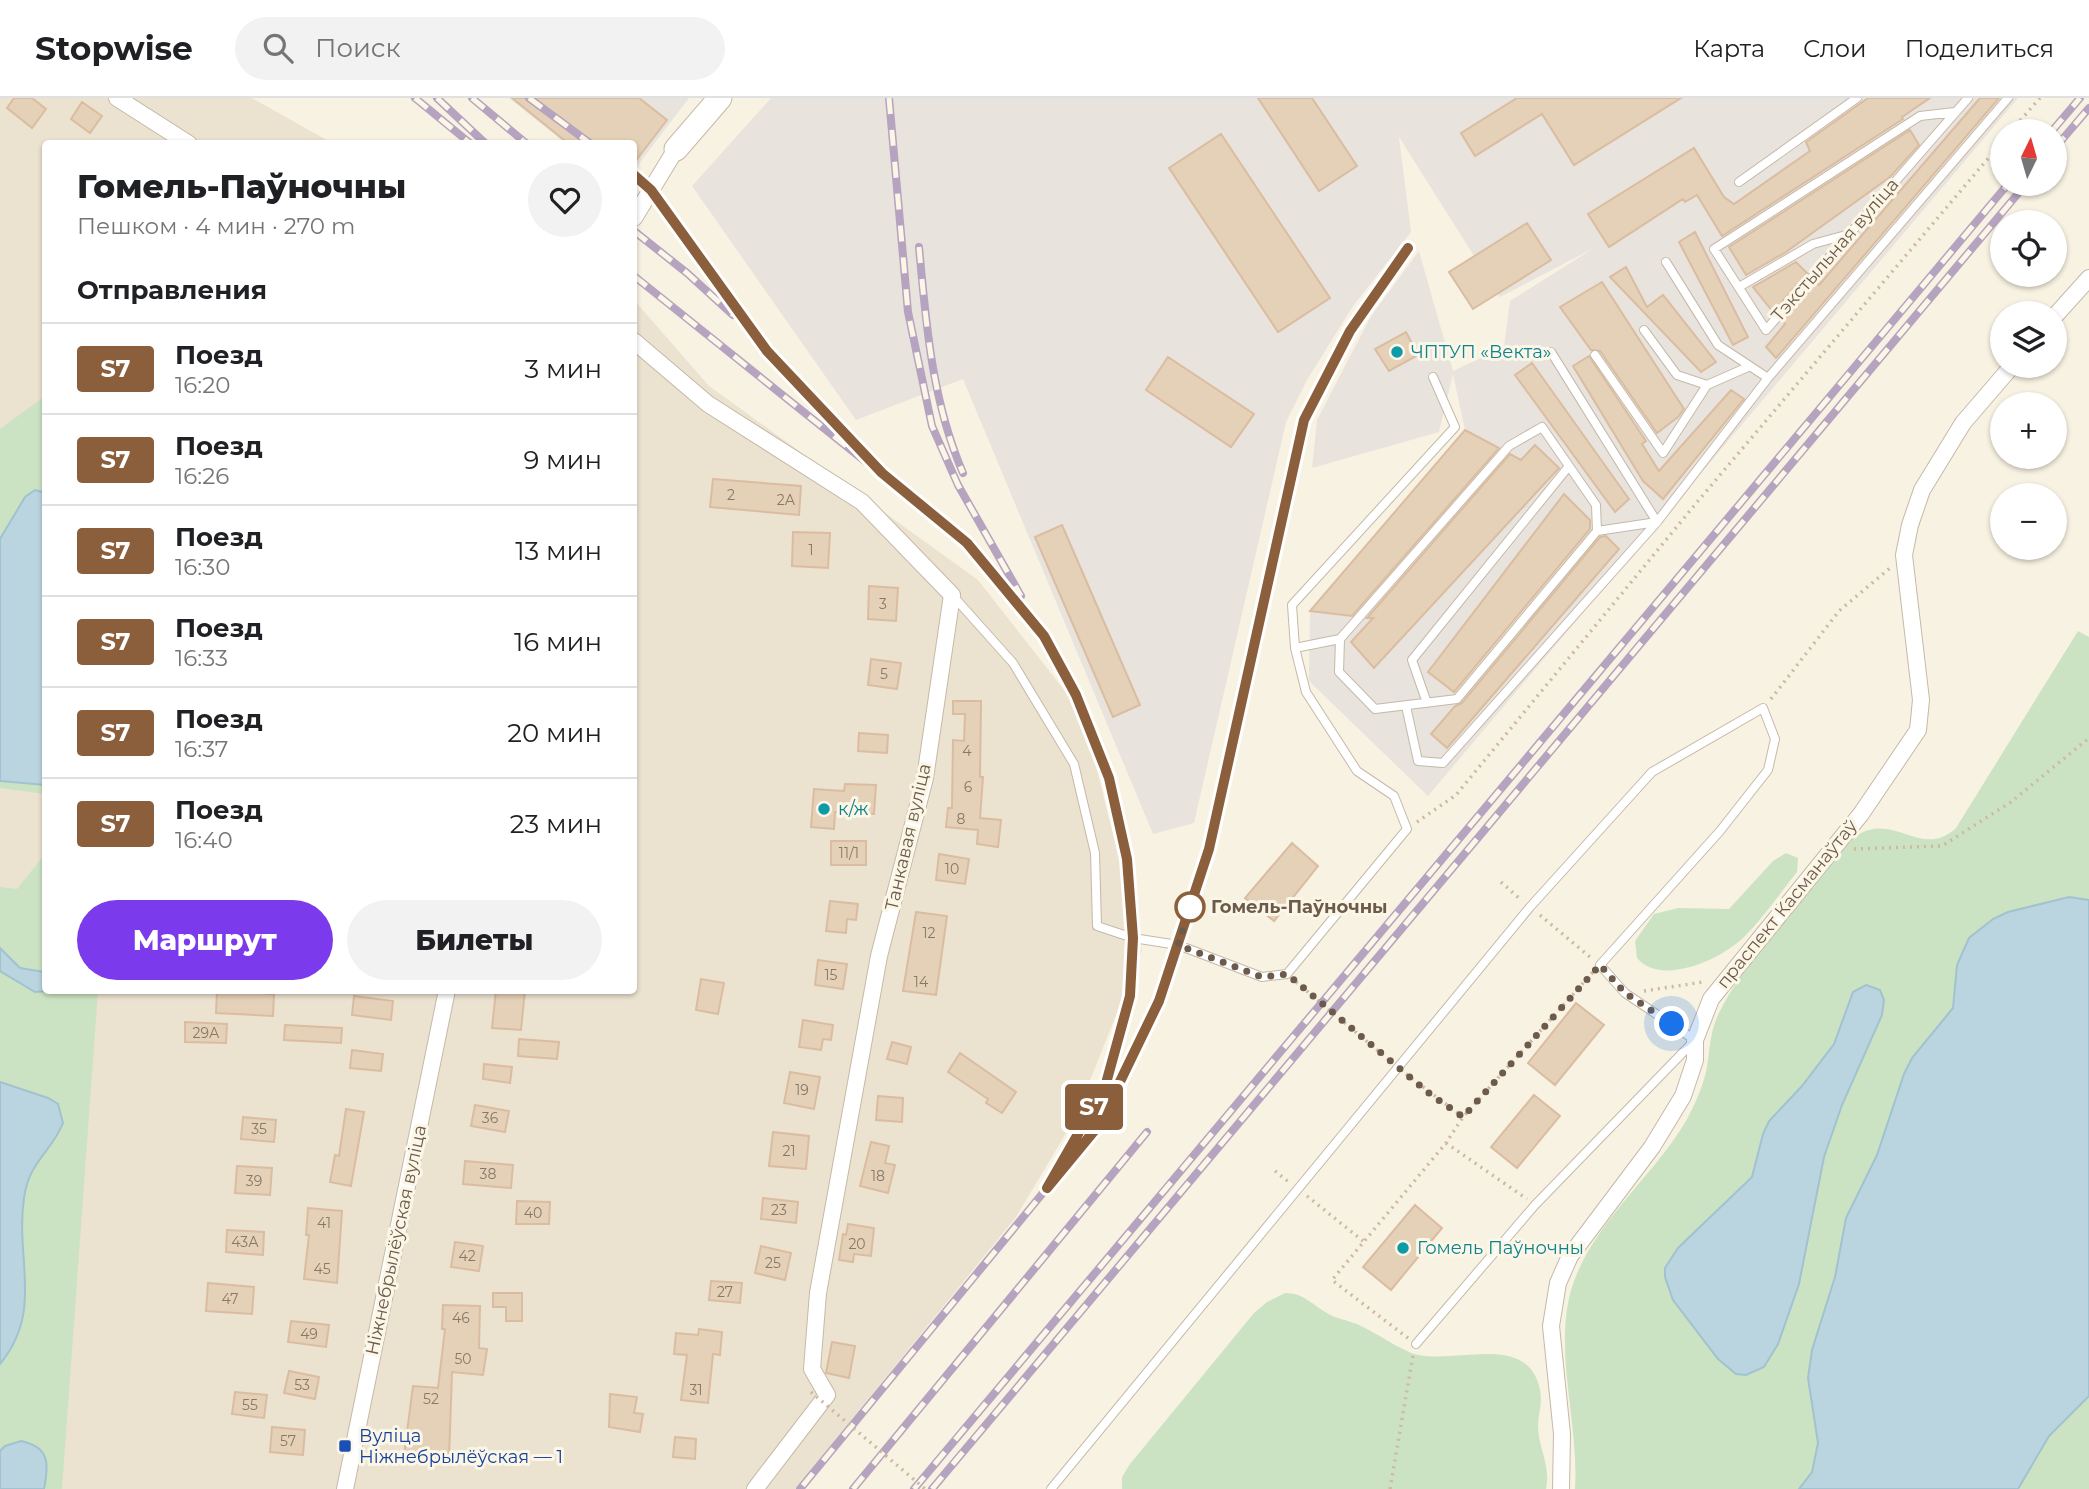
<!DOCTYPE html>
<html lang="ru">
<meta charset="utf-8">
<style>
:root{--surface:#fff;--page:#f2f2f2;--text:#202124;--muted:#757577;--line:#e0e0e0;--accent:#7c3aed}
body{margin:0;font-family:Montserrat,sans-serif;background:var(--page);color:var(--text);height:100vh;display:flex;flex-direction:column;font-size:26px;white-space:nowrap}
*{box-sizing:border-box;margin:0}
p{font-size:23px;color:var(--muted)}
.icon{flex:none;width:38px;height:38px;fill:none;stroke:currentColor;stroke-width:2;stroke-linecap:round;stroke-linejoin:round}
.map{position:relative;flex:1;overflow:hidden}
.side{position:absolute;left:42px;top:42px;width:595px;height:854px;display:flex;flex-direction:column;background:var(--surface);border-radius:7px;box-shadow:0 2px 5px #0004}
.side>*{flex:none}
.badge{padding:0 14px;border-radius:5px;font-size:24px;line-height:46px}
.needle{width:46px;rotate:5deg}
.buttons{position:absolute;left:1990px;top:21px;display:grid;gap:14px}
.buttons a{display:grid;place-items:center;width:77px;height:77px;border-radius:50%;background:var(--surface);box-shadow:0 2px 5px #0004;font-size:35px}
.you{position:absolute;width:35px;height:35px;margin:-18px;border:5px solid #fff;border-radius:50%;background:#1a73e8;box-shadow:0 0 0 10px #1a73e833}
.map>.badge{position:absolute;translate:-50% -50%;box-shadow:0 0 0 4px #fff}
h2{padding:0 35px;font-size:26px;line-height:63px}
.round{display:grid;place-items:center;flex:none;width:74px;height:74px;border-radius:37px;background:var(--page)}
.head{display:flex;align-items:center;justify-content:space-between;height:119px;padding:0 35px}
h1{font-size:33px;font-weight:800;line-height:52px}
.cta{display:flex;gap:14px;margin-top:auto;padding:14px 35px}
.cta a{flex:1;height:80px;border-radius:42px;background:var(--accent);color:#fff;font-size:28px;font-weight:800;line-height:80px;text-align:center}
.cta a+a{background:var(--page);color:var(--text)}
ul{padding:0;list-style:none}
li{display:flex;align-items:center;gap:21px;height:91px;padding:0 35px;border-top:2px solid var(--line)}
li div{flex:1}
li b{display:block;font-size:26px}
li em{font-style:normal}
li .badge{min-width:77px;font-weight:700;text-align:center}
header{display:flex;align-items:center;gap:42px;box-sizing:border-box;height:98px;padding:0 35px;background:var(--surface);border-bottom:2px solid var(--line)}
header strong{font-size:33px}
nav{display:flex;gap:38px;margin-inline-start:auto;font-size:24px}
.search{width:490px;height:63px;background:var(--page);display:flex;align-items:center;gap:18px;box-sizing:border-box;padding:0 24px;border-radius:38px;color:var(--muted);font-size:26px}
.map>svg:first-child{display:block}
</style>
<header>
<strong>Stopwise</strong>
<div class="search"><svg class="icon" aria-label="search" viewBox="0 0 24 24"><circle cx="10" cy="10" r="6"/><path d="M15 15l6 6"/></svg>Поиск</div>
<nav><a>Карта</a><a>Слои</a><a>Поделиться</a></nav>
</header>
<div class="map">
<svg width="2089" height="1391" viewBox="0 0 2089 1391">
<rect width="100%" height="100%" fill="#f8f2e2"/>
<path fill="#ece2d0" d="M0 0H252L332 45 46 46V892H634V202L709 288 978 482 1083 616 1142 852 1075 1020 1016 1119 795 1391H0Z"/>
<path fill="#e8e3dd" d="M509 0H689L634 72V46L565 45Z
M771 0H2018L1428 698 1309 583 1310 513 1465 332 1453 276 1439 334 1312 370 1317 322 1371 218 1419 153 1453 273 1504 249 1510 203 1594 150 1500 199 1399 39 1411 134 1353 208 1307 282 1286 324 1194 725 1153 736 963 281 856 322 692 88Z"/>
<path fill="#cce3c3" d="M45 298V696L0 690V331Z
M2078 533 2089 539V1391H1575C1579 1330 1557 1266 1568 1205 1582 1133 1650 1084 1686 1023 1694 1008 1702 991 1706 974 1710 955 1709 936 1718 917 1746 858 1811 792 1853 740 1893 710 1921 763 1956 730Z
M1786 755 1798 760 1797 774C1780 795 1764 819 1745 838 1723 861 1661 889 1637 860L1635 843 1654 816 1678 810 1729 811 1773 763Z
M45 756 46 892 98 893 62 1391H0V789L17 791Z
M1285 1195C1304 1195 1311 1206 1327 1215 1336 1221 1347 1222 1357 1226 1375 1234 1391 1246 1409 1254 1447 1271 1528 1230 1540 1292 1543 1304 1538 1316 1538 1329 1539 1352 1551 1368 1546 1391H1122V1379L1130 1366 1254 1215 1267 1204Z"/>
<path fill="#bad5df" stroke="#a1c2cf" stroke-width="2" d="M35 392 46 395 45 687 0 683V441L25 399Z
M2069 799 2089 802V1298L2049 1338 2018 1391H1799L1812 1374 1818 1345 1808 1280 1812 1252 1835 1179 1846 1120 1877 1057 1904 976 1912 960 1953 910 1957 867 1969 840 1993 821 2008 814Z
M0 850 20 870 45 874 46 892 49 893 35 894 0 873Z
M1866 887 1880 892 1884 902 1882 917 1842 1007 1824 1059 1799 1186 1778 1246 1764 1269 1746 1277 1736 1276 1718 1261 1673 1202 1665 1179V1170L1678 1150 1752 1079 1763 1036 1769 1023 1802 988 1834 946 1853 894Z
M0 984 48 1000 58 1006 63 1025C51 1055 29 1063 24 1100 15 1162 44 1212 0 1266Z
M21 1343C50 1349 49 1366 44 1391H0V1353L5 1348Z"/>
<path fill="#e5d0b8" stroke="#dabda0" stroke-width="2" d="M14 0H32L46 11 32 30 7 10Z
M512 0H639L667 22 634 65V46H569Z
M1258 0H1312L1357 68 1319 93Z
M1517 0H1681L1574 67 1542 16 1475 58 1461 35Z
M1868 0H1930L1902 19 1903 21 1722 138 1697 97 1685 104 1683 101 1609 149 1588 116 1694 50 1724 99 1734 106 1810 53 1806 44Z
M1980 0H1999L1776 260 1766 249 1785 226 1783 223 1816 184 1819 187Z
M82 4 102 18 90 35 71 21Z
M1910 32 1919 47 1890 79 1786 154 1746 177 1729 149Z
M1221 36 1330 200 1278 234 1169 70Z
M1527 125 1551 162 1473 211 1449 174Z
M1695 134 1748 239 1733 247 1679 144Z
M1796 164 1807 175 1773 214 1753 189Z
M1626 169 1647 209 1663 197 1716 264 1701 274 1610 179Z
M1602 184 1684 311 1678 319 1657 335 1600 253 1591 252 1560 209Z
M1406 234 1418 257 1389 273 1375 251Z
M1589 258 1646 343 1642 346 1659 373 1731 292 1744 301 1663 401 1643 383 1573 268Z
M1168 259 1254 316 1231 349 1146 292Z
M1532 265 1629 401 1615 414 1515 277Z
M1465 332 1499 350 1352 518 1310 513Z
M1535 347 1559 370 1374 570 1351 544 1373 520H1367L1510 356 1521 362Z
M713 381 801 388 799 417 710 409Z
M1564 396 1590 422V431L1454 594 1428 574Z
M1062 427 1140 607 1113 619 1035 439Z
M793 434 830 435 828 470 792 468Z
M1606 438 1619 451 1447 650 1431 636 1455 608 1462 605 1600 439Z
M869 488 898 490 896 523 868 521Z
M871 561 901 565 897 591 868 587Z
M953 603H981L980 679H983L980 720 1001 722 998 749 977 746 978 732 946 729 948 710H952L953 642 964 643 965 616H953Z
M859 635 888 637 887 655 858 653Z
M845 686 876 687 874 716 835 714 834 731 811 729 814 691 844 693Z
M831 743H866V767H831Z
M1292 745 1318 768 1274 823 1245 800Z
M939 756 969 761 965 786 936 782Z
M830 803 858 806 856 822 847 821 846 835 826 833Z
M916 814 947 818 936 897 903 893Z
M818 862 847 866 843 891 815 887Z
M701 881 724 885 718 916 696 912Z
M217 892 274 896 273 918 216 915Z
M496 892H525L521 932 492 930Z
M354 898 393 903 391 922 352 917Z
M1576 905 1604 927 1555 987 1528 965Z
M803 922 833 927 831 942 823 941 821 952 799 949Z
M185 924 227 926 226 945 185 944Z
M285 927 342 930 341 945 284 942Z
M519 941 559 944 557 961 518 958Z
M892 944 911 949 907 966 887 961Z
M352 952 383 956 381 973 350 970Z
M960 955 1016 994 1002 1015 986 1005 988 1001 948 974Z
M484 966 512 969 510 985 483 981Z
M790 974 820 979 814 1011 784 1005Z
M1534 997 1560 1018 1517 1070 1491 1049Z
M878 998 903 1000 902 1024 876 1022Z
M475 1007 509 1013 505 1034 471 1028Z
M346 1011 364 1014 351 1088 330 1084 335 1057 339 1058Z
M243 1019 276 1022 274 1044 241 1041Z
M773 1034 809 1038 806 1071 769 1068Z
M871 1044 889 1048 885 1065 895 1067 888 1095 860 1088Z
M465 1063 513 1067 511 1090 463 1086Z
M237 1068 272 1070 270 1097 235 1095Z
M763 1100 798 1104 796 1125 761 1121Z
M517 1103 550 1104 549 1126H516Z
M1415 1107 1442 1130 1391 1192 1363 1169Z
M308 1110 342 1113 337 1185 304 1181 309 1137H306Z
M848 1126 874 1130 871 1158 854 1156 853 1164 839 1162 843 1136 846 1137Z
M227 1132 264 1134 263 1157 226 1154Z
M455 1144 483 1148 479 1173 451 1169Z
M761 1148 791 1155 785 1182 755 1175Z
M711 1183 742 1185 740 1205 709 1202Z
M208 1185 254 1189 252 1216 206 1213Z
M493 1195H522V1223H506V1209H493Z
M443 1207 480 1208 479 1250 487 1251 483 1277 452 1274 449 1361 404 1357 413 1288 438 1290 445 1231H442Z
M291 1223 329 1227 326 1249 288 1244Z
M699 1231 722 1234 720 1257 713 1256 708 1305 681 1302 687 1257 674 1256 676 1235 698 1237Z
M832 1244 855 1248 849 1280 826 1275Z
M289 1273 319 1279 315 1301 284 1295Z
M235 1294 267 1297 264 1320 232 1316Z
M610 1296 637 1299 634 1315 643 1316 640 1334 609 1329Z
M272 1329 305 1332 303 1357 270 1354Z
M675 1339 696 1341 695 1361 673 1359Z"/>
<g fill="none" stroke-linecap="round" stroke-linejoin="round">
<g stroke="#c5b9a8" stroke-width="10">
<path id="lane" d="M1955 14 1920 18 1714 151 1766 232 1968 0
M1739 84 1857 0
M1666 164 1718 247 1768 280
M1739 189 1813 146 1846 137
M1644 232 1677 277 1707 287
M1551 254 1657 424
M1595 257 1663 355 1707 287 1748 269
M954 499 1013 565 1074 666 1095 755 1097 828 1133 840 1178 847 1262 879 1287 876 1407 731 1394 698 1357 673 1306 594 1295 550 1292 507 1455 329 1433 279
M1340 541 1339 574 1375 611 1457 601 1597 433 1657 424
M1295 550 1340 541 1509 348 1542 329 1596 407 1597 433
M1427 605 1412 562 1569 368
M1406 608 1418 663 1443 665 1657 424 1768 280 2008 0
M1051 1391 1530 809 1652 674 1763 610 1775 641 1768 672 1720 733 1600 867 1625 895 1695 942 1535 1107 1416 1246"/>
</g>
<g stroke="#c5b9a8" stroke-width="18">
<path id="street" d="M117 0 189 46
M634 120 676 51
M2054 219 2089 180
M634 243 708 306 862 404 952 497 925 680 879 858 818 1195 812 1271 827 1297 755 1391
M345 1391 447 892
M1561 1391 1562 1336 1551 1228 1558 1185 1570 1158 1652 1049 1683 998 1695 962V942L1711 901 1861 716 1918 632 1921 602 1904 457 1910 427 1922 392 1963 325 2012 268"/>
</g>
<g stroke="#c7b9a6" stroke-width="25">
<path id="secondary" d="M676 51 720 0"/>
</g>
<path stroke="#ceb8a1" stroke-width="3.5" stroke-dasharray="2 5" stroke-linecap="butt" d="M2011 33 2040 0
M1771 601 1839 513 1890 470
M1417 724 1456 697 1698 403 2002 44
M1854 751 1942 748 2011 704 2089 640
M1501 784 1520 801
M1540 817 1590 859
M1296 884 1389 962
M1644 893 1703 884
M1406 976 1463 1019
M1446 1045 1527 1101
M1275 1073 1290 1085
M1307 1098 1363 1143
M1408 1240 1332 1182 1446 1045 1463 1019 1593 874
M1390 1391 1413 1257"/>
<use href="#lane" stroke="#fff" stroke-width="8"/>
<use href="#street" stroke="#fff" stroke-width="16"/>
<use href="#secondary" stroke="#fff" stroke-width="23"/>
<g stroke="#b6a3bf" stroke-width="8">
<path id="rail" d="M415 0 471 46
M437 0 486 46
M472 0 527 46
M529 0 591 46
M889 0 908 214 932 328 958 387 1021 498
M2052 33 2080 0
M2054 51 2089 10
M634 77 651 92 767 253 845 336
M634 133 687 175 733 217
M919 149C926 226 932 303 963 375
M634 178 967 445 1043 538 1076 597 1109 679 1127 761 1133 840 1130 898 1105 989 1047 1090 800 1391
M1075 1056 1099 1027 1159 903 1209 752 1304 322 1350 233 1408 150
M853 1391 1147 1034
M914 1391 2008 86
M932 1391 2026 86"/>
</g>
<use href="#rail" stroke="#fcf6e7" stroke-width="5" stroke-dasharray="16" stroke-linecap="butt"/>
<path stroke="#ceb8a1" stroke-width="3.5" stroke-dasharray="2 5" stroke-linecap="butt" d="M811 1294 925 1391"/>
</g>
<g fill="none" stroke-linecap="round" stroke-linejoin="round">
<g stroke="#fff" stroke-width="16">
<path id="line" d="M634 77 651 92 767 253 882 375 967 445 1044 538 1076 597 1109 680 1127 761 1133 840 1130 898 1105 989 1047 1090 1099 1027 1159 903 1209 751 1304 322 1350 233 1408 150"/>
</g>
<use href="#line" stroke="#8b5e3c" stroke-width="10"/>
<path stroke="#6c5b4c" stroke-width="7" stroke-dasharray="0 12.6" d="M1190 809 1178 847 1262 879 1287 876 1430 996 1463 1019 1600 867 1625 895 1672 926"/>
</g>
<g fill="#0f9aa8" stroke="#fcf6e7" stroke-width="2.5">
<circle cx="1397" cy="254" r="7"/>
<circle cx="824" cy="711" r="7"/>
<circle cx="1403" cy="1150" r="7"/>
</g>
<circle fill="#fff" stroke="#8b5e3c" stroke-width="3.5" cx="1190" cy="809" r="14"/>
<rect fill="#1a4fb4" stroke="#fcf6e7" stroke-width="2.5" x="338" y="1341" width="14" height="14" rx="3.5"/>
<g text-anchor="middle" stroke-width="6" stroke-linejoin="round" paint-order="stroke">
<g font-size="14" fill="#8a7867">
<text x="731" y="402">2</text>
<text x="786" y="407">2А</text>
<text x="811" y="457">1</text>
<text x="883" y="511">3</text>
<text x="884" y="581">5</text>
<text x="967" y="658">4</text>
<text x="968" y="694">6</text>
<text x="961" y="726">8</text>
<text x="849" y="760">11/1</text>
<text x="952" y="776">10</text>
<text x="929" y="840">12</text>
<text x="831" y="882">15</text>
<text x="921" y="889">14</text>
<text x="206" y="940">29А</text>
<text x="802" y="997">19</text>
<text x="490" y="1025">36</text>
<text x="259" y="1036">35</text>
<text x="789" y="1058">21</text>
<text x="488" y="1081">38</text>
<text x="878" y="1083">18</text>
<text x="254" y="1088">39</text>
<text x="779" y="1117">23</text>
<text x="533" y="1120">40</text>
<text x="324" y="1130">41</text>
<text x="245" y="1149">43А</text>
<text x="857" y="1151">20</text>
<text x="467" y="1163">42</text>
<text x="773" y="1170">25</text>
<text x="322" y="1176">45</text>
<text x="725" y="1199">27</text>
<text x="230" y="1206">47</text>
<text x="461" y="1225">46</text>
<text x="309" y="1241">49</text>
<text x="463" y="1266">50</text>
<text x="302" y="1292">53</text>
<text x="696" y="1297">31</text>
<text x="431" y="1306">52</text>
<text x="250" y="1312">55</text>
<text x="288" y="1348">57</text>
</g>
<g font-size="18" fill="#6c5b4c" stroke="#fcf6e7">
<text transform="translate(1835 152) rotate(-49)" y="6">Тэкстыльная вуліца</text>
<text transform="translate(908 739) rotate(-77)" y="6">Танкавая вуліца</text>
<text transform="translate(1787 806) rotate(-51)" y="6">праспект Касманаўтаў</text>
<text transform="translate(396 1142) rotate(-78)" y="6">Ніжнебрылёўская вуліца</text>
</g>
<g font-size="18" fill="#0d838f" stroke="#fcf6e7" text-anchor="start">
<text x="1411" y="260">ЧПТУП «Векта»</text>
<text x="838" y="717">к/ж</text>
<text x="1417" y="1156">Гомель Паўночны</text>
</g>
<g font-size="18" font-weight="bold" fill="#6c5b4c" stroke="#fcf6e7" text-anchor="start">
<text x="1211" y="815">Гомель-Паўночны</text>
</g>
<g font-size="18" fill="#164399" stroke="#fcf6e7" text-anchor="start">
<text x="359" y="1344">Вуліца<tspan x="359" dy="21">Ніжнебрылёўская — 1</tspan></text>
</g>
</g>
</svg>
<div class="buttons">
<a><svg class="needle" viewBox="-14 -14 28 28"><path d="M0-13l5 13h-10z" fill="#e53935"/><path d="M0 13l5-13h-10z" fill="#757577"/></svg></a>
<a><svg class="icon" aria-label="locate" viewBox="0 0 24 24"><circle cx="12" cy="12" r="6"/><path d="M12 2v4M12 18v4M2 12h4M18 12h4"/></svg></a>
<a><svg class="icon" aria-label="layers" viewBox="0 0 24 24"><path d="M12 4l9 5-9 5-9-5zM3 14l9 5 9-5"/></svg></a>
<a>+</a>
<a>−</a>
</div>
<div class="you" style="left:1672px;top:926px"></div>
<b class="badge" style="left:1094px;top:1009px;background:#8b5e3c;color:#fff">S7</b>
<section class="side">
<div class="head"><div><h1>Гомель-Паўночны</h1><p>Пешком · 4 мин · 270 m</p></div><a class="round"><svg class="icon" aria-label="heart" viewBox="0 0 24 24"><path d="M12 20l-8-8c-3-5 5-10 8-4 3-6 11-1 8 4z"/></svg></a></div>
<h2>Отправления</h2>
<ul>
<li><span class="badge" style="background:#8b5e3c;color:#fff">S7</span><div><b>Поезд</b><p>16:20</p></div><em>3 мин</em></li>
<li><span class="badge" style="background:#8b5e3c;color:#fff">S7</span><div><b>Поезд</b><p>16:26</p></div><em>9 мин</em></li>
<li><span class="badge" style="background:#8b5e3c;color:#fff">S7</span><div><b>Поезд</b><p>16:30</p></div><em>13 мин</em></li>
<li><span class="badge" style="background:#8b5e3c;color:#fff">S7</span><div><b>Поезд</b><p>16:33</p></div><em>16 мин</em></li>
<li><span class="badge" style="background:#8b5e3c;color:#fff">S7</span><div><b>Поезд</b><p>16:37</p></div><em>20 мин</em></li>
<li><span class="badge" style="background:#8b5e3c;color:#fff">S7</span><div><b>Поезд</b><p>16:40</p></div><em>23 мин</em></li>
</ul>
<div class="cta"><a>Маршрут</a><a>Билеты</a></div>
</section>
</div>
